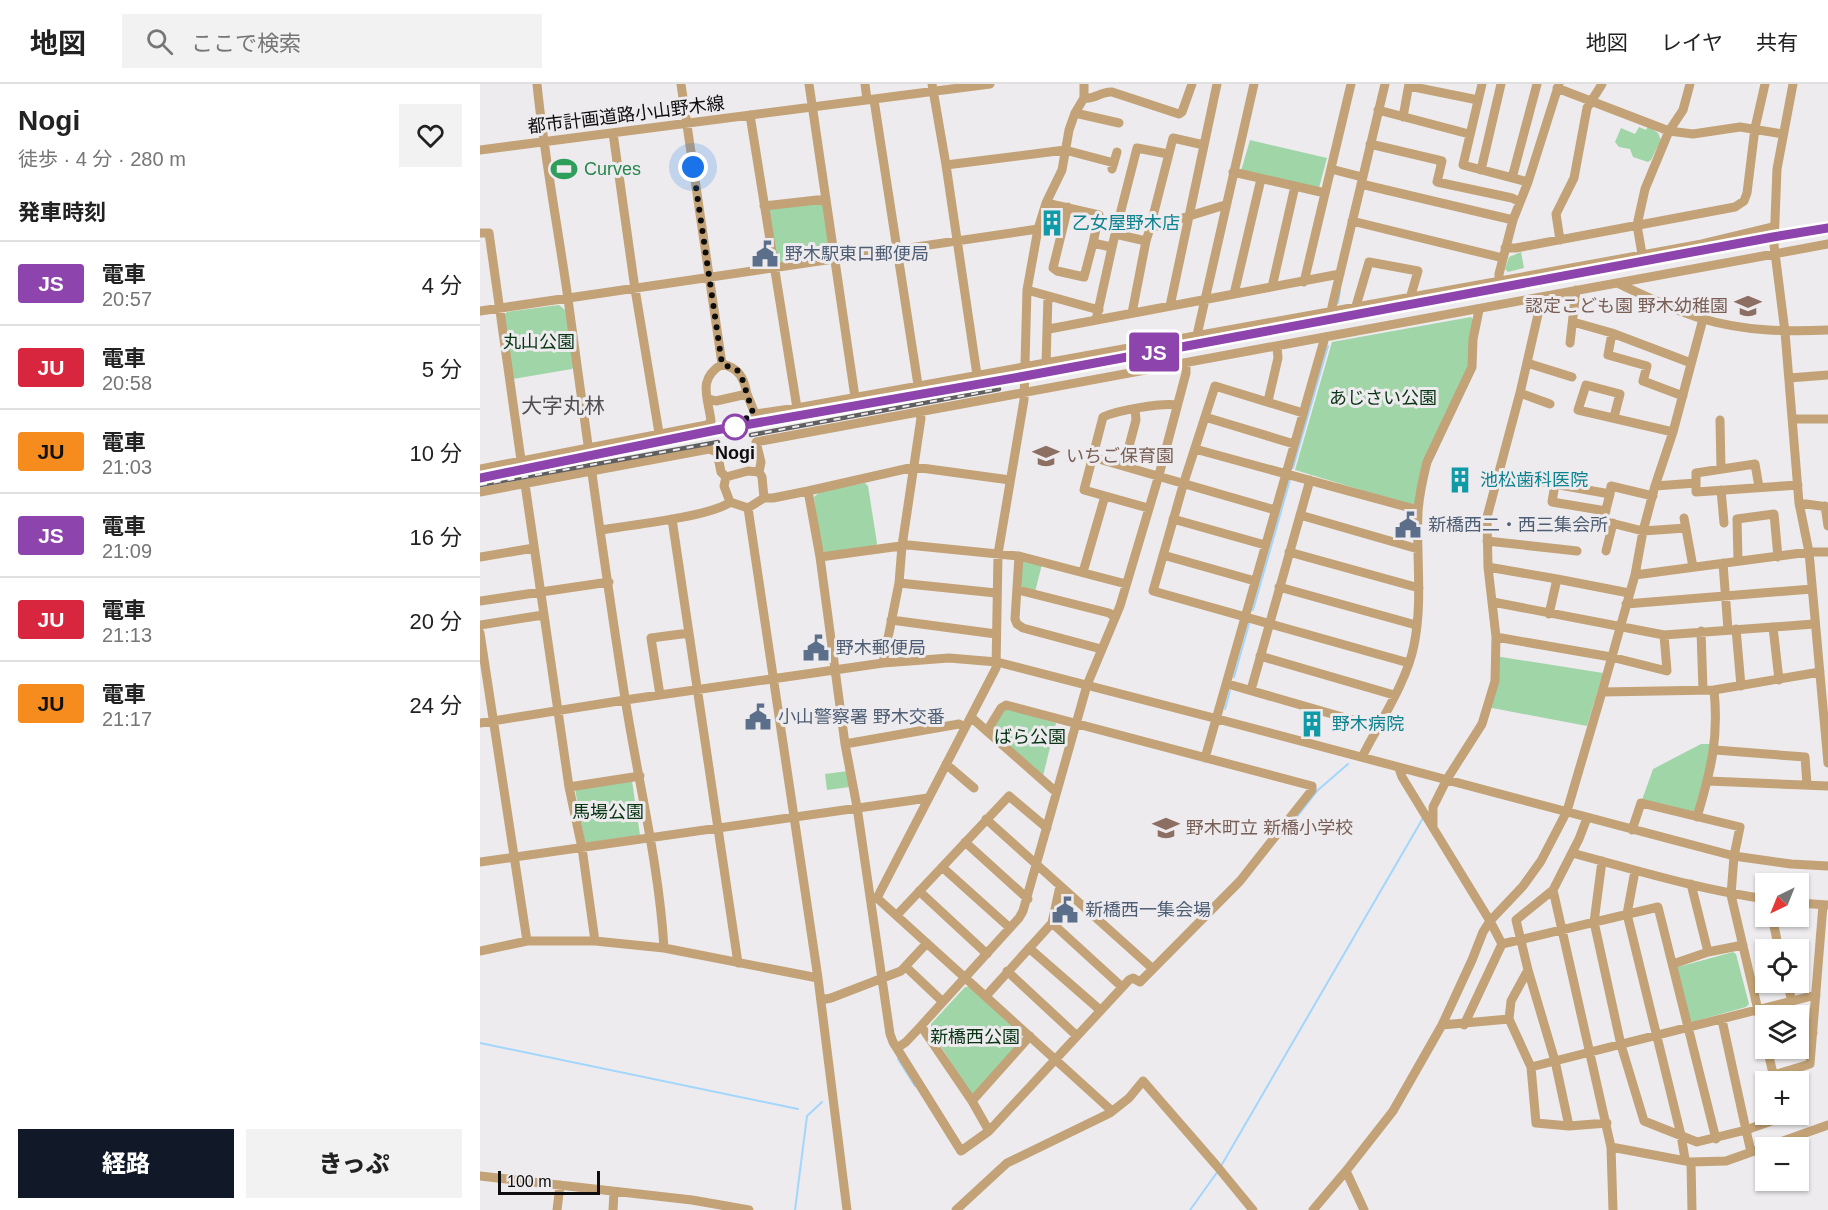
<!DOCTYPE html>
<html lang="ja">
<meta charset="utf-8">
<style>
:root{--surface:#fff;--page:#f2f2f2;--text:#222;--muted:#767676;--line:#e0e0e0;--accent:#111827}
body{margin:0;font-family:Helvetica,"Noto Sans JP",sans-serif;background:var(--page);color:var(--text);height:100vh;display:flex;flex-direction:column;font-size:22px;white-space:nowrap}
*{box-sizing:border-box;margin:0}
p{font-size:20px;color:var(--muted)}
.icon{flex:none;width:33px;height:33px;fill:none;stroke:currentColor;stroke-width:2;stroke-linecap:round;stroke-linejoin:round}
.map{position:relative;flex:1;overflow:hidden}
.drawer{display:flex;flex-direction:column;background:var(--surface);width:480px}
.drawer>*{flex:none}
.badge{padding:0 12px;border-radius:4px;font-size:21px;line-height:39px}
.needle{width:39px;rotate:223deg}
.tools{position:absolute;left:1275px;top:789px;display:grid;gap:12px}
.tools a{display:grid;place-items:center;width:54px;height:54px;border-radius:0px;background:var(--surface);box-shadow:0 2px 4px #0004;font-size:30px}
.scale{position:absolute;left:18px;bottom:15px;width:102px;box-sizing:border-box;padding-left:6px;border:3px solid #0e0d0e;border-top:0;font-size:16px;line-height:21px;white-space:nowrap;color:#0e0d0e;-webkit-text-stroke:4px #edebee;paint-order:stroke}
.you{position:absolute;width:30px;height:30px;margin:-15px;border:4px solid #fff;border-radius:50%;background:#1a73e8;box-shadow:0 0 0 9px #1a73e833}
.map>.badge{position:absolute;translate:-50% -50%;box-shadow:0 0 0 3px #fff}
h2{padding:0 18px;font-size:22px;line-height:54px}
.round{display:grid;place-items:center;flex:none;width:63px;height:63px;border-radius:0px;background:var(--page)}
.overview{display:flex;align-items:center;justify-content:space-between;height:102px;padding:0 18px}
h1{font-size:28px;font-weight:800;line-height:45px}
.cta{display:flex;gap:12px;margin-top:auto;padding:12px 18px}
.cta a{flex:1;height:69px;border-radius:0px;background:var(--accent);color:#fff;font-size:24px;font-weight:800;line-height:69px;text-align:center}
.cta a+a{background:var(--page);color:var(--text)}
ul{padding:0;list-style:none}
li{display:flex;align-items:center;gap:18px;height:84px;padding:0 18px;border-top:2px solid var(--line)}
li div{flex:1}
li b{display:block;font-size:22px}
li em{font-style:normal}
li .badge{min-width:66px;font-weight:700;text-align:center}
header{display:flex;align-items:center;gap:36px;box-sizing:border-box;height:84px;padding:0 30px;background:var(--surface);border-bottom:2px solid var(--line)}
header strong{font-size:28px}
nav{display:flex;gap:33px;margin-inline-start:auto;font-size:21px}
.search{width:420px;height:54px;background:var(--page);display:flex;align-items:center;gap:15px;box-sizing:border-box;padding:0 21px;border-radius:0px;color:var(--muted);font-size:22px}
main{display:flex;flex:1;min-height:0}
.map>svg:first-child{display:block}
</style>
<header>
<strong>地図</strong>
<div class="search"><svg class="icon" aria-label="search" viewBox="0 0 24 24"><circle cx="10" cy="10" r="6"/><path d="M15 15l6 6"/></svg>ここで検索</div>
<nav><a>地図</a><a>レイヤ</a><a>共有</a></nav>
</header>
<main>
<section class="drawer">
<div class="overview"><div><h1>Nogi</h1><p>徒歩 · 4 分 · 280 m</p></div><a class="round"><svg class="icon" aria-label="heart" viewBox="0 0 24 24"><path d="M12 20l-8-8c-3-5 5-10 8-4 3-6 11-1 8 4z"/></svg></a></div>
<h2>発車時刻</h2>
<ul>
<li><span class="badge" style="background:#8e44ad;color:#fff">JS</span><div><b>電車</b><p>20:57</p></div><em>4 分</em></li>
<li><span class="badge" style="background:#d7263d;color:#fff">JU</span><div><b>電車</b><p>20:58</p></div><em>5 分</em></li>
<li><span class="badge" style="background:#f68b1e;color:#111">JU</span><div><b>電車</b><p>21:03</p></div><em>10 分</em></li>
<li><span class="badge" style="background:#8e44ad;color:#fff">JS</span><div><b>電車</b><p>21:09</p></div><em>16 分</em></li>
<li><span class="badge" style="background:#d7263d;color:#fff">JU</span><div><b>電車</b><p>21:13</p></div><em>20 分</em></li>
<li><span class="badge" style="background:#f68b1e;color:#111">JU</span><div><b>電車</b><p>21:17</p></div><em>24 分</em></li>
</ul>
<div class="cta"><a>経路</a><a>きっぷ</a></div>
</section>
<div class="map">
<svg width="1348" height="1126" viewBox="0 0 1348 1126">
<rect width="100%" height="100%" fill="#edebee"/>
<path fill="#a0d5a7" d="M1168 42 1178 49 1181 56 1171 76 1168 78 1153 73 1150 65 1139 63 1135 58 1141 44 1155 50 1159 43 1166 46Z
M770 56 847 74 839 104 761 87Z
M345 116 355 174 297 182 287 124Z
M1041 168 1044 184 1028 188 1025 185 1029 173Z
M79 221 85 226 94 282 92 285 33 295 23 232 27 228Z
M991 233 994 236 988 281 934 422 815 386 852 258Z
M385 399 388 402 397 459 396 462 346 469 341 465 334 413 341 407Z
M546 476 562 480 555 508 546 506 541 501 542 479Z
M1015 572 1123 589 1107 642 1007 623Z
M527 624 576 639 563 692 512 647 522 627Z
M1221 660H1233L1214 729 1162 716 1173 685Z
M368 687 370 703 347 706 345 690Z
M152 697 160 751 105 759 95 705Z
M1253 868 1256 870 1269 920 1266 923 1212 938 1209 936 1196 886 1198 883Z
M485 903H492L542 950V955L492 1011 451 947V940Z"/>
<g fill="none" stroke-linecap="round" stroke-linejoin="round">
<path stroke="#a3d6fd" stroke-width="2" d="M858 219 860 207
M813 384 848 262
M773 526 810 396
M754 593 769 540
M745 625 750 607
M816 734 838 706 868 680
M0 959 318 1025
M418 975 435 1002
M741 1082 943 734
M315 1126 327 1032 342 1018
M710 1126 738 1087"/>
<path stroke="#c2a276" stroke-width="9" d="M57 0C64 72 78 143 88 215 106 348 124 481 145 614 158 697 179 780 184 864
M201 0 242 280
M329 0 375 313
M385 0 387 16
M452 0 466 81 497 291
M1002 0 983 81 1048 98
M1313 0 1297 85 1294 161 1305 248 1319 419 1329 468 1348 679
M929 2 998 16
M1077 4 1189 47 1213 50 1260 43 1303 50
M604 14C615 16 621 7 632 8L699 30 702 28 712 0
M394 16 438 301
M898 26 989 50
M595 29 639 39
M270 31C285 129 302 226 317 324
M923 33 929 0
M133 49 155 205 179 349
M890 60 962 77 957 98 1032 114 1040 118
M0 66 510 0
M466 81 585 66 634 79
M632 85 637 68
M851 85 882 93
M1001 86 1021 0
M753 88 845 109
M1032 94 1057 0
M881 100 1033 136
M566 119 619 131 613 159 631 163
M284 122 346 115
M588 123 573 184 577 187 604 193 613 159
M872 137 1023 174
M670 144 693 54 724 61
M0 149H9L41 376
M635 150 666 157 670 144 745 121
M1080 156 1076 130 1094 94 1107 24 1122 0
M1025 164H1036L1255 123 1264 117 1267 109 1275 44 1285 0
M1162 170 1157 141 1165 105 1189 47 1203 26 1210 0
M1019 197V190L1033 136 1048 98 1079 0
M824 198 871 0
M1137 199C1165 212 1193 226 1223 235 1264 247 1306 248 1348 246
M792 203 815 102
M547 206 619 226
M754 210 781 95
M690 222 737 0
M876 222 889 178 938 187 931 211
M0 227 558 145
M851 227 905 0
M652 229 666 157
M616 236 635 150 657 64 688 70
M1093 238 1132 249
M569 245 860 190
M717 251 774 0
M1090 259 1096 206
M1047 279 1092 293
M566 280 568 212
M1309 294 1348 291
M1040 309 1070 320
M267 310 275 330 317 324 1075 187 1222 160 1293 143
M1203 312 1163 297 1167 282 1128 271 1132 249 1211 279
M788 317 798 274 797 262
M823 329 735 302 704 398 673 507 929 579
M725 333 814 360
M1134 333 1140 310 1106 301 1098 326 1193 348
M1312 335H1348
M1240 336 1241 385
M715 365 938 426
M612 373 795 426
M644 381 656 336 655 325
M0 385 227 341 231 337C228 312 217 296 242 280 259 284 264 294 267 310L236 317 229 315
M268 387 279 388 282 393 284 414 268 424 250 418 244 402 246 393Z
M279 388 281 378 276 358 1348 160
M1017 390 1130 410 1123 437 1163 447 1206 444
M1216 399V389L1275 380 1279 403
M45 400 89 703 102 764 115 857
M1075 400 1072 418 1126 427
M1175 402 1216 399V408L1318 401
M1241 406 1244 439
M328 407 340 473 365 660 377 723 410 950 413 958 481 1067 509 1047 649 896 653 894 660 898 760 797 832 706V702L526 621 521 624 507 647
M0 408 229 365 237 368 241 388 246 393
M1130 410 1131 402 1173 412
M284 414H293L328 407 434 383 530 396
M1319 419 1348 423
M1345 422 1348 442
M268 424 338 894 367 1126
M668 424 604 406 623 333C638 326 680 319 697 321
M820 431 938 465
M1204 434 1213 483
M192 435 258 879
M693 435 785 461
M120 446C146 442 234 432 250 418
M1007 457 1097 467
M1126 467 1133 439
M809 468 939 504
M683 471 775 497
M539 472 535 535 537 540 543 544 621 565
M0 473 54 464
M340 473 428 461 539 472 646 500
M1258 477 1257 435 1294 430 1298 473
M1243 479 1248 546
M1008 483 1077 495 1069 530
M603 488 625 412
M1155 491 1329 468H1348
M1077 495 1149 509
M419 499 516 509
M799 503 936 541
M538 506 629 529 635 533
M0 517 129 498
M1013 518 1184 551 1334 540
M1146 520 1332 505
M411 536 516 550
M0 541 63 531
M1293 543 1299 596
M1256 545 1261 602
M1221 547 1223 606
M0 549 47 857
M1016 553 1131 573 1187 587 1184 551
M780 572 914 611
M403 579 419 499 422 462 441 334 439 328
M748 600 897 643
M771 606 830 396
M1122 608 1234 606 1340 588
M180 611 171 554 209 549
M492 634 576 708
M0 639 145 616 403 579 469 574 517 578 730 633 1254 772 1311 780 1348 782
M365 660 479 640 485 643
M1235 666 1325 673 1327 701
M882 673C899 639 927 598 934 561 943 517 936 472 938 428 939 411 943 394 947 378L992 283 993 255 999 226
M725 674 845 253
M466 680 494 704
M919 684 922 693 1010 837 1022 860 984 941
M1228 697 1348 702
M89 703 160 692
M1217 733C1231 686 1239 655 1234 606
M1107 734 1099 755 1073 806 1036 836 1048 886 1031 917 1029 935 1051 983 1056 1039 1089 1042 1127 1039
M506 735 673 885
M953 743V723L967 695 1002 640 1015 597 1016 553 1008 483 1007 433 1040 309 1062 213
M1152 746 1161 719 1260 743 1254 772 1251 811 1286 960
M485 758 548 815
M1092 769C1156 786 1220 806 1286 815
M1122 777 1114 838 1141 961 1164 1037 1217 1058 1266 1046 1242 936
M0 778 448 714
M462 783 530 844
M1155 787 1147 830 1201 1051 1205 1075
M1211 800 1228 868
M1073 806 1131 1063 1133 1126
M439 807 507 870
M397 814 632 1027
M391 815 397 814 516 584 518 470 544 316 547 206 558 145 566 119 582 86 589 46 595 29 604 14V0
M1318 819 1348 821
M417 831 529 712 567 744
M1292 832 1299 866
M572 839 642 903
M1022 860 1178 823 1236 1055
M549 864 620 926
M0 867 47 857H115L184 864 338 894
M1193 880 1228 868 1263 861
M426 883 463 918
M1048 886 1075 977 1089 1042
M527 887 597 952
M1307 898 1312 918
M506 912 572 839 580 802
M341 916 351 914 421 887 447 859
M962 941 1029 935
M441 942 492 1017
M1318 952 1333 949
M417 964 426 958 441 942 539 834 543 827 607 601 640 522 679 391 706 289V279
M1287 964 1295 998
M1051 983 1336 911
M1294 991 1330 980 1343 821
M509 1047 492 1017 550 952
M1131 1063 1211 1078 1246 1077 1348 1041
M1271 1068 1266 1046 1303 1033 1302 1030
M1211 1078 1212 1126
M866 1087 884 1126
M0 1092 212 1116 269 1126
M77 1126 80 1101
M133 1126 134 1108
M476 1126 527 1079 630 1029 649 1014 663 997 736 1081 773 1126
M833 1126 866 1087 913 1027 962 941 992 876 1003 848 1010 837 1043 802 1061 777 1087 727 1122 608 1155 491 1163 447 1175 402 1193 348 1223 235"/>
<g stroke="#605f60" stroke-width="4.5">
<path id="rail" d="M246 344 545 292 1293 152 1348 144
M271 351 519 305
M97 374 236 346
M0 401 238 358"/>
</g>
<use href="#rail" stroke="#edebee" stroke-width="2" stroke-dasharray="7" stroke-linecap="butt"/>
</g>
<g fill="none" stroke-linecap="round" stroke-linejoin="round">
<g stroke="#fff" stroke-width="14">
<path id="line" d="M0 394 236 346 545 292 1293 153 1348 144"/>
</g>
<use href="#line" stroke="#8e44ad" stroke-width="9"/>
<path stroke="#0e0d0e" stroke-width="6" stroke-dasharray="0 10.8" d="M213 83 242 280 257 286 261 291 273 329 255 343"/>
</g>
<defs>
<g id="stadium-bare" transform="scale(2.07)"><path d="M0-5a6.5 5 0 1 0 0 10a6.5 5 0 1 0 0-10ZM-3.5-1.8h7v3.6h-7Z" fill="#2e9e5b" stroke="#edebee" stroke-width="2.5" paint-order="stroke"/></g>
<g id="building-bare" transform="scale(2.07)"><path d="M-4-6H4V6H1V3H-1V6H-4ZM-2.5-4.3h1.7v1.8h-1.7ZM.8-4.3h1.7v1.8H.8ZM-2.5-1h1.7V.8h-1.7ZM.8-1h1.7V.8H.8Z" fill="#0f9aa8" stroke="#edebee" stroke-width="2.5" paint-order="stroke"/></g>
<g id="civic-bare" transform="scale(2.07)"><path d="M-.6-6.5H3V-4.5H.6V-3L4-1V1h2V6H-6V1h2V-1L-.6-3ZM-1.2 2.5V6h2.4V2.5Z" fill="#5c6f8a" stroke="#edebee" stroke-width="2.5" paint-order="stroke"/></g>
<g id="school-bare" transform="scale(2.07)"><path d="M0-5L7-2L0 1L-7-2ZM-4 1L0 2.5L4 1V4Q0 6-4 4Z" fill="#8d6e63" stroke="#edebee" stroke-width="2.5" paint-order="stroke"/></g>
</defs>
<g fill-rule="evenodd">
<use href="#stadium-bare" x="84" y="85"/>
<use href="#building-bare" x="572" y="139"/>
<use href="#civic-bare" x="285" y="170"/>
<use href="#school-bare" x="1268" y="222"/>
<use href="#school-bare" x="566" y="372"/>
<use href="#building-bare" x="980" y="396"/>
<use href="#civic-bare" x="928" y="441"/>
<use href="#civic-bare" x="336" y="564"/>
<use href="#civic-bare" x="278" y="633"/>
<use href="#building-bare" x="832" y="640"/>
<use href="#school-bare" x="686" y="744"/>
<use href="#civic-bare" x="585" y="826"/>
</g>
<circle fill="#fff" stroke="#8e44ad" stroke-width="3" cx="255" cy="343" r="12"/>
<g text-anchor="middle" stroke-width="6" stroke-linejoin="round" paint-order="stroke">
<g font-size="18" fill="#0e0d0e" stroke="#edebee">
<text transform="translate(146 31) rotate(-7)" y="6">都市計画道路小山野木線</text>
</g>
<g font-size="18" fill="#27864d" stroke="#edebee" text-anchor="start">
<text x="104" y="91">Curves</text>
</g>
<g font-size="18" fill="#0d838f" stroke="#edebee" text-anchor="start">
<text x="592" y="145">乙女屋野木店</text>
<text x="1000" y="402">池松歯科医院</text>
<text x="852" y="646">野木病院</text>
</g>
<g font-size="18" fill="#4e5e75" stroke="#edebee" text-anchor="start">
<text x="305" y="176">野木駅東口郵便局</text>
<text x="948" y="447">新橋西二・西三集会所</text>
<text x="356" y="570">野木郵便局</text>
<text x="298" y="639">小山警察署 野木交番</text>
<text x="605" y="832">新橋西一集会場</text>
</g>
<g font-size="18" fill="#785e54" stroke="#edebee" text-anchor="start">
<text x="1248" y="228" text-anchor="end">認定こども園 野木幼稚園</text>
<text x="586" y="378">いちご保育園</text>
<text x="706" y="750">野木町立 新橋小学校</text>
</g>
<g font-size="18" fill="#073413" stroke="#edebee">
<text x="59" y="264">丸山公園</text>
<text x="903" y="320">あじさい公園</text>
<text x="550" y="659">ばら公園</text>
<text x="128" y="734">馬場公園</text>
<text x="495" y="959">新橋西公園</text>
</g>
<g font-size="18" font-weight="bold" fill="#0e0d0e" stroke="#edebee">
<text x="255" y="375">Nogi</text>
</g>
<g font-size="21" fill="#504e50" stroke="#edebee">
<text x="83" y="329">大字丸林</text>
</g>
</g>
</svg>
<div class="tools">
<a><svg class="needle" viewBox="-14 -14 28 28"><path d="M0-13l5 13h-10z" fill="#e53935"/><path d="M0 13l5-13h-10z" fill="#767676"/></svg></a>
<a><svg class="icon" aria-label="locate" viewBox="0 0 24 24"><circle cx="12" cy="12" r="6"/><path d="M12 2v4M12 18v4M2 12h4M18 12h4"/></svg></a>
<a><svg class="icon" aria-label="layers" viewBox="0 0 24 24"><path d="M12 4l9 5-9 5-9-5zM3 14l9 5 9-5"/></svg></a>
<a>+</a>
<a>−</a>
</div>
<div class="scale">100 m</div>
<div class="you" style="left:213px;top:83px"></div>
<b class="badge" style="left:674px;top:268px;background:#8e44ad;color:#fff">JS</b>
</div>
</main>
